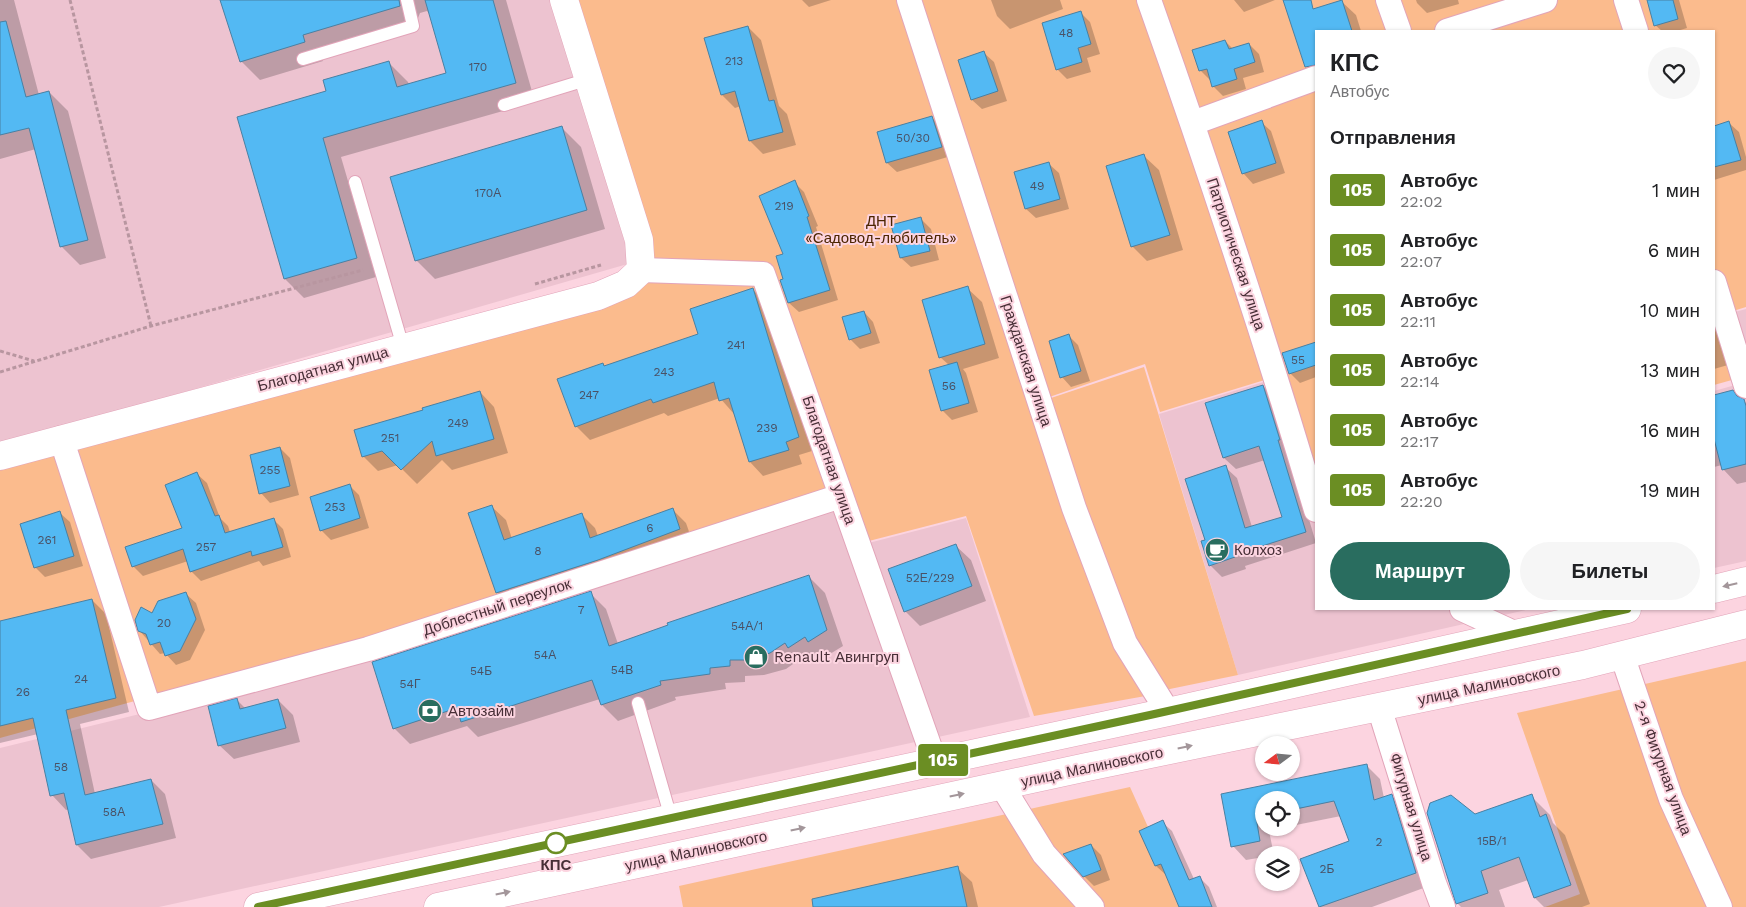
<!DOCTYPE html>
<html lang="ru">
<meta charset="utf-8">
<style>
:root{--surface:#fff;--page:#f6f6f6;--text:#202124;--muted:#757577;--accent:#296d5f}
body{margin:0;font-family:"Work Sans",sans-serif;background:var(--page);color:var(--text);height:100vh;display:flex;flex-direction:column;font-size:19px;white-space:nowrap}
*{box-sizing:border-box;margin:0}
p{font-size:16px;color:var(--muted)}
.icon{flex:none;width:28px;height:28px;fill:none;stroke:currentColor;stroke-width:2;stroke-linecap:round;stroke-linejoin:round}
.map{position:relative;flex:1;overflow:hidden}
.drawer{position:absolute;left:1315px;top:30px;width:400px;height:580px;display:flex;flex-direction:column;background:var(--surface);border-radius:0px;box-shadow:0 1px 4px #0004}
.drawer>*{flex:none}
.badge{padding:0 10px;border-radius:4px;font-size:18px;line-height:32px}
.needle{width:32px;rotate:254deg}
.tools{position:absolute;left:1255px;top:736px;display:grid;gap:10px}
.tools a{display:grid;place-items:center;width:45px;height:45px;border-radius:50%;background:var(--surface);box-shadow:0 1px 4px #0004;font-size:25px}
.map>.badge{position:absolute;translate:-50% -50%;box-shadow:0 0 0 2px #fff}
h2{padding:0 15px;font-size:19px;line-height:45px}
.round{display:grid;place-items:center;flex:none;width:52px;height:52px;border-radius:26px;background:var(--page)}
.head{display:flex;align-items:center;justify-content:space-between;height:85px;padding:0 15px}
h1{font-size:24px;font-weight:600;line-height:38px}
.action{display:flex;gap:10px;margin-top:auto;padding:10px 15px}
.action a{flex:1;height:58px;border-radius:30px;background:var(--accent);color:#fff;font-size:20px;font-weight:600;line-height:58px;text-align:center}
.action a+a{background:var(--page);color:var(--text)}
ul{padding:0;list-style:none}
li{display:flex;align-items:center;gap:15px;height:60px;padding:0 15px}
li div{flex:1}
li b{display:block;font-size:19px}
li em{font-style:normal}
li .badge{min-width:55px;font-weight:700;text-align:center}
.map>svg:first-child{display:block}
</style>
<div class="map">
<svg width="1746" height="907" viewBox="0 0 1746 907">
<rect width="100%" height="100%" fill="#fcd4e0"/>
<path fill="#edc3d0" d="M0 0H552L631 263 0 445Z
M1746 309V366L1731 313Z
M1270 380 1316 501V609H1530L1238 675 1159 414Z
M1746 382V561L1714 568V391Z
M835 506 849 548 966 518 1030 717 159 907H0V748L148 712Z"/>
<path fill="#fbbb8d" d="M573 0H1746V307L1720 315 1739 378 1714 385V31H1316V488L1281 375 1160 412 1145 364 1032 403 1151 695 1034 716 966 516 865 542 846 485 466 610 0 738V464L654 277Z
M1144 367 1238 675 1165 690 1128 635 1045 400Z
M1746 661V907H1545L1580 894 1517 713Z
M1130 787 1184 907H683L679 886Z"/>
<path fill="#0003" d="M0 0H14L39 95 49 92 68 111 106 258 80 265 61 246 36 149 0 159Z
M222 0H506L535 102 341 157 376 277 304 298 285 279 327 92 389 63 408 82 409 85 448 74 430 14 427 11 420 13 418 18V25L321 54 323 61 260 80 241 61Z
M802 0H831L809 7Z
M991 0H1060L1063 9 1010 29 997 16Z
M1234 0H1275L1244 12Z
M1416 0H1458L1459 4 1427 13 1417 3Z
M1648 0H1679L1687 28 1677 31H1662L1655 25Z
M1341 1 1356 15 1361 31H1316V74L1305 63 1290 18Z
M1080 12 1090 22 1100 54 1087 58 1091 72 1067 79 1058 70Z
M748 27 761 40 779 106 787 114 796 145 763 154 750 141 741 106 735 108 722 95Z
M1225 41 1233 49 1249 44 1259 54 1264 72 1243 78 1246 89 1223 96 1213 86 1211 80H1210L1200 70Z
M984 53 994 62 1007 101 982 109 972 100 959 61Z
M932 118 942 127 951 156 897 172 887 163Z
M1261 122 1271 131 1285 173 1253 184 1244 174 1230 132Z
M1729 123 1739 132 1746 157V170L1714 180V127Z
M562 128 581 147 605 229 435 279 416 260Z
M1144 156 1159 170 1183 250 1147 261 1132 246Z
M1049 164 1059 173 1069 209 1036 218 1026 209Z
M794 182 804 192 818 226 816 227 838 300 799 312 789 303 784 280V255Z
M921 219 931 229 939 260 911 267 901 258Z
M967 288 982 302 999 358 963 369 966 373 978 412 952 420 942 410 949 365 940 357Z
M753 290 767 303 812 451 799 455 802 464 763 476 750 462 734 414 720 398 668 416 664 413 590 440 576 426 603 364 605 367 700 335Z
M864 312 873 322 880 343 860 349 850 339Z
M1714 328 1719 333 1728 365 1714 369Z
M1069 336 1078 345 1090 381 1071 387 1062 377Z
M1316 343V377L1300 383 1290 373 1284 354Z
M1263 386 1275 398 1289 452 1316 543 1245 566 1246 569 1222 577 1210 565 1206 541 1225 467 1237 478 1252 527 1283 518 1265 460 1236 469 1224 458 1207 404Z
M480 392 494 407 508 453 452 470 442 460 417 484 398 465 378 471 363 456Z
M1733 392 1746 403V482L1737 484 1723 469 1722 465 1714 467V397Z
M280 448 290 458 299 495 270 503 261 493Z
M197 474 207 483 220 518 228 526 230 532 273 519 283 529 291 557 263 566 259 561 201 581 191 571 188 561 143 576 133 566 184 529Z
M349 485 359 495 369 528 331 540 322 531 311 497Z
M492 507 506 520 512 539 581 514 595 528 598 536 672 509 686 523 693 543 511 606 497 592Z
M60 513 70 522 83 566 45 577 35 567Z
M956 546 971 560 986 601 920 626 905 611Z
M809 577 825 593 843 646 825 657 821 652 804 663 800 659 786 669 764 675 745 676V682L725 683 726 689 675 697 676 700 618 721 602 705 600 699 478 737 467 726 410 744 394 728 590 593 606 609 618 644Z
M186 594 196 603 205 630 190 660 176 665 165 653 160 654 139 630 153 614Z
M92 600 106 614 129 712 80 724 95 794 151 780 165 794 176 838 91 859 77 845 69 809 66 810 52 795 38 734 0 743V622Z
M237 700 246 709 278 700 293 715 300 742 234 759 219 745Z
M1366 765 1380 779 1384 798 1391 795 1405 809 1429 886 1372 907H1320L1302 859 1350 841 1341 816 1291 826V800H1264V828H1284L1269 831 1274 855H1264V857L1246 860 1233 846 1222 795Z
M1531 796 1550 815 1553 823 1565 835 1590 904 1582 907H1544L1535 898 1528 880 1499 890 1505 907H1461L1457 903 1475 816Z
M1162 822 1172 831 1194 879 1199 877 1209 887 1217 907H1180L1167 875H1166L1156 866Z
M1091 845 1101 855 1110 880 1094 886 1084 876Z
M957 868 972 882 978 907H828Z"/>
<path fill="#53b9f3" stroke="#4980a2" d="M220 0H399L400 6 303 35 305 42 240 62Z
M425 0H493L516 83 323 138 357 258 284 279 237 117 326 91 323 80 389 61 397 87 446 73Z
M1283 0H1311L1313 9 1342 0 1352 31H1316V65L1305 67Z
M1647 0H1673L1678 19 1654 26Z
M1081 11 1091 44 1078 48 1082 62 1056 70 1042 23Z
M6 21 26 97 49 91 88 240 60 247 29 128 0 135V22Z
M748 26 769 101 774 100 783 132 749 141 735 91 721 95 704 38Z
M1225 40 1229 49 1249 43 1255 62 1234 69 1237 79 1212 87 1207 69 1199 71 1192 50Z
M984 51 998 91 971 100 958 60Z
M932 116 942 147 886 163 877 132Z
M1262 120 1276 163 1242 174 1228 132Z
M1729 121 1741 160 1714 167V126Z
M562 126 587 210 415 261 390 177Z
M1144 154 1170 235 1131 247 1106 166Z
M1049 162 1060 199 1025 209 1014 172Z
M795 180 809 216 807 217 830 290 788 303 780 280 783 279 776 256 783 254 759 196Z
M921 217 930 251 900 258 891 225Z
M968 286 985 344 939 358 922 300Z
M753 288 799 437 786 442 789 450 749 462 729 398 719 401 714 382 653 403 651 399 575 427 557 379 603 363 604 366 698 334 690 309Z
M864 311 871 333 849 340 842 317Z
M1069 334 1081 371 1060 378 1049 341Z
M1316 342V365L1289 374 1282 353Z
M957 362 969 403 941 411 929 370Z
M1263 385 1280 440H1278L1306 532 1234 555 1235 557 1209 566 1201 541 1205 540 1185 479 1226 465 1245 528 1282 517 1259 446 1223 458 1205 403Z
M1733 390 1737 396 1744 399 1746 406V464L1722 470 1714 439V395Z
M480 391 494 439 436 456 432 441 401 470 382 451 362 457 354 430 423 410 422 408Z
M280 447 290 486 259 494 250 455Z
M197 472 215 516 219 515 225 533 274 518 283 547 252 556 251 551 190 572 183 549 132 567 125 547 182 528 165 485Z
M350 484 360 518 320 531 310 497Z
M492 505 504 540 582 513 590 538 673 508 680 529 598 560 496 593 468 513Z
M60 511 74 556 34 568 20 524Z
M956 544 972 586 904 612 888 569Z
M809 575 827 630 808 642 805 637 788 648 785 643 770 653 748 660H730V666L710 668V674L660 681 661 685 601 705 592 680 461 722 457 708 393 729 372 662 591 591 609 646 668 625 667 623Z
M186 592 196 619 180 651 165 656 160 642 150 645 146 634 138 631 135 620 141 607 152 613 158 601Z
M92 599 116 698 66 710 85 795 151 779 163 824 76 845 64 793 50 796 33 718 0 726V621Z
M237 698 240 709 278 699 286 728 218 746 208 706Z
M1367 764 1374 800 1392 794 1416 873 1319 907 1300 859 1349 841 1334 801 1291 810V800H1264V815L1256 817 1260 841 1231 847 1221 794Z
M1532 794 1540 817 1546 814 1571 885 1534 898 1519 857 1481 871 1488 893 1456 904 1427 813 1430 803 1451 795 1475 814Z
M1163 820 1189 880 1200 876 1212 907H1179L1161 864 1155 866 1139 831Z
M1091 844 1101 870 1083 877 1063 854Z
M958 866 967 907H813L812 899Z"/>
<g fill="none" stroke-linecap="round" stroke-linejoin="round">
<g stroke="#e2a4b9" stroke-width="14">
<path id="service" d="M303 59 413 26 407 0
M504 105 589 79
M355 182 403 347
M638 703 671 818"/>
</g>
<g stroke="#e2a4b9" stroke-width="26">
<path id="minor" d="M909 0 1074 508 1125 643 1168 712
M1149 0C1209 169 1265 339 1316 510
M1388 0 1399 31
M1626 0 1636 31
M1447 31 1545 0
M1193 123 1316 78
M641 270 763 274 935 762
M1714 282 1746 386
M61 438 149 708 368 649 841 496
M1462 609 1516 634
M1622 655 1671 799 1720 907
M1379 707 1434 883 1443 907
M1002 786 1044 854 1092 907"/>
</g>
<g stroke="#e2a4b9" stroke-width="29">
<path id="tertiary" d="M0 456 598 296 626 284 641 270 639 240 564 0"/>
</g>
<g stroke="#e2a4b9" stroke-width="29">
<path id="trunk" d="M1714 589 1746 581
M258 907 1168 712 1627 609
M438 907 1087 767 1583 665 1746 624"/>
</g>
<path stroke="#b896a0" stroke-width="3" stroke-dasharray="4 2.5" stroke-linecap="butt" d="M70 0 151 326
M535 284 601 265
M0 351 34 361
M0 372 151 326 363 270"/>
<use href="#service" stroke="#fff" stroke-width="12"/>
<use href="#minor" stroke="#fff" stroke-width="24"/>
<use href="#tertiary" stroke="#fff" stroke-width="28"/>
<use href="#trunk" stroke="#fff" stroke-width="28"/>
</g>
<defs><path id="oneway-solid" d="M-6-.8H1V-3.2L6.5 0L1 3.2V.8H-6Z" transform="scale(1.25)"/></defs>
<g fill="#a3969a">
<use href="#oneway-solid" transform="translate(1730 585) rotate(167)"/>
<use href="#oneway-solid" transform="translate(1185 747) rotate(-12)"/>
<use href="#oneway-solid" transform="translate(957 795) rotate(-12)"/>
<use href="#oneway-solid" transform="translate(798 829) rotate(-12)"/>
<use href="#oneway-solid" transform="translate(503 893) rotate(-12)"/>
</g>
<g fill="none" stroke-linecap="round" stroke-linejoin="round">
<g stroke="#fff" stroke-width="11">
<path id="line" d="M258 907 1150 715 1627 609"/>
</g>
<use href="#line" stroke="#6b8e23" stroke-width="8"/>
</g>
<defs>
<g id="cafe-disc" transform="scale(1.25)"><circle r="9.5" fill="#296d5f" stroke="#fcd4e0"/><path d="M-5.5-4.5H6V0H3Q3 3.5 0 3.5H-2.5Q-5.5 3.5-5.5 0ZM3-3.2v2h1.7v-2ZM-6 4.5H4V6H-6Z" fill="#fff"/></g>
<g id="shop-disc" transform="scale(1.25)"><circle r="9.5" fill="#296d5f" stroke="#fcd4e0"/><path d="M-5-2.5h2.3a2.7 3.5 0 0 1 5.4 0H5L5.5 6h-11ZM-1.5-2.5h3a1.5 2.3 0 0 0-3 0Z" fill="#fff"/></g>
<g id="bank-disc" transform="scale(1.25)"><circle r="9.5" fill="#296d5f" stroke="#fcd4e0"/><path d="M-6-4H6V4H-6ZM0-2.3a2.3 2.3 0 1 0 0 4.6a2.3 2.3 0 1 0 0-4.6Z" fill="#fff"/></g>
</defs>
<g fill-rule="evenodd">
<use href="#cafe-disc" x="1217" y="550"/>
<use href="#shop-disc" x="756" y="657"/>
<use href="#bank-disc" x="430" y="711"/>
</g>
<circle fill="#fff" stroke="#6b8e23" stroke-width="2.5" cx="556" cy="843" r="10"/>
<g text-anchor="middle" stroke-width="4" stroke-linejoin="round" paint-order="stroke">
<g font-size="12" fill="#4a5165">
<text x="1066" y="37">48</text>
<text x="734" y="65">213</text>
<text x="478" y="71">170</text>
<text x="913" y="142">50/30</text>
<text x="1037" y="190">49</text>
<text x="488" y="197">170А</text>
<text x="784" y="210">219</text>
<text x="736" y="349">241</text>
<text x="1298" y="364">55</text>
<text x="664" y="376">243</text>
<text x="949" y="390">56</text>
<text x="589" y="399">247</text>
<text x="458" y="427">249</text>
<text x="767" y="432">239</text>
<text x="390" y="442">251</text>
<text x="270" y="474">255</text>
<text x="335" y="511">253</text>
<text x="650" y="532">6</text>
<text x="47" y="544">261</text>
<text x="206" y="551">257</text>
<text x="538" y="555">8</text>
<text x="930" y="582">52Е/229</text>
<text x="581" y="614">7</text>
<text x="164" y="627">20</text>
<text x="747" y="630">54А/1</text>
<text x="545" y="659">54А</text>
<text x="622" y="674">54В</text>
<text x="481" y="675">54Б</text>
<text x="81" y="683">24</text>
<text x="410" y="688">54Г</text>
<text x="23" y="696">26</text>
<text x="61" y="771">58</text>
<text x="114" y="816">58А</text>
<text x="1492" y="845">15В/1</text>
<text x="1379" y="846">2</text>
<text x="1327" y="873">2Б</text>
</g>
<g font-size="15" fill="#4c2500" stroke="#fcd4e0">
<text x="881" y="226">ДНТ<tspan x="881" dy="17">«Садовод-любитель»</tspan></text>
</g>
<g font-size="15" fill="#472e36" stroke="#fcd4e0">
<text transform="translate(1236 254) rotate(72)" y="5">Патриотическая улица</text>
<text transform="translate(1026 361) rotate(72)" y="5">Гражданская улица</text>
<text transform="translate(323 369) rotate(-15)" y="5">Благодатная улица</text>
<text transform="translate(829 460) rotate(71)" y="5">Благодатная улица</text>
<text transform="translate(497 607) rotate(-18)" y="5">Доблестный переулок</text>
<text transform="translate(1489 685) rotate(-12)" y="5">улица Малиновского</text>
<text transform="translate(1092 767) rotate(-12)" y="5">улица Малиновского</text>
<text transform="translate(1663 768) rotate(70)" y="5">2-я Фигурная улица</text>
<text transform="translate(1411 807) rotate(73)" y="5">Фигурная улица</text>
<text transform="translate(696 851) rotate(-12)" y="5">улица Малиновского</text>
</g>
<g font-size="15" fill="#472e36" stroke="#fcd4e0" text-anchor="start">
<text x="1234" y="555">Колхоз</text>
<text x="774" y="662">Renault Авингруп</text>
<text x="448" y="716">Автозайм</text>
</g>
<g font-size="15" font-weight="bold" fill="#472e36" stroke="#fcd4e0">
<text x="556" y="870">КПС</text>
</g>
</g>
</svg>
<div class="tools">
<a><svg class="needle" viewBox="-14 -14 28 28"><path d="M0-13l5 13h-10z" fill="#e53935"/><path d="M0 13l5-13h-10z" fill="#757577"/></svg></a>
<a><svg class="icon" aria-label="locate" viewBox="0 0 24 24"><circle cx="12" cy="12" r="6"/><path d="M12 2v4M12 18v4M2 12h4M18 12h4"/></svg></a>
<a><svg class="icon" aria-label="layers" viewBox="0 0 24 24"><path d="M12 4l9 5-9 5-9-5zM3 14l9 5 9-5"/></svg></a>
</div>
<b class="badge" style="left:943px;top:760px;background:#6b8e23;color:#fff">105</b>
<section class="drawer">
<div class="head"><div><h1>КПС</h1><p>Автобус</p></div><a class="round"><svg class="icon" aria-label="heart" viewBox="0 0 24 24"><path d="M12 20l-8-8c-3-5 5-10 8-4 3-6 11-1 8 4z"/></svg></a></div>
<h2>Отправления</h2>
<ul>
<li><span class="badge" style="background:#6b8e23;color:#fff">105</span><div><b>Автобус</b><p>22:02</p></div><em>1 мин</em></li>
<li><span class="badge" style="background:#6b8e23;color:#fff">105</span><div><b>Автобус</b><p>22:07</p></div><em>6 мин</em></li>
<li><span class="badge" style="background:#6b8e23;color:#fff">105</span><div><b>Автобус</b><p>22:11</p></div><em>10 мин</em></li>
<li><span class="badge" style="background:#6b8e23;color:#fff">105</span><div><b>Автобус</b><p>22:14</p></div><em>13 мин</em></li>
<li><span class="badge" style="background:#6b8e23;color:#fff">105</span><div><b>Автобус</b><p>22:17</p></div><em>16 мин</em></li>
<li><span class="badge" style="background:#6b8e23;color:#fff">105</span><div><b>Автобус</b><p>22:20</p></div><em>19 мин</em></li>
</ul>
<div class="action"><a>Маршрут</a><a>Билеты</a></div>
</section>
</div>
